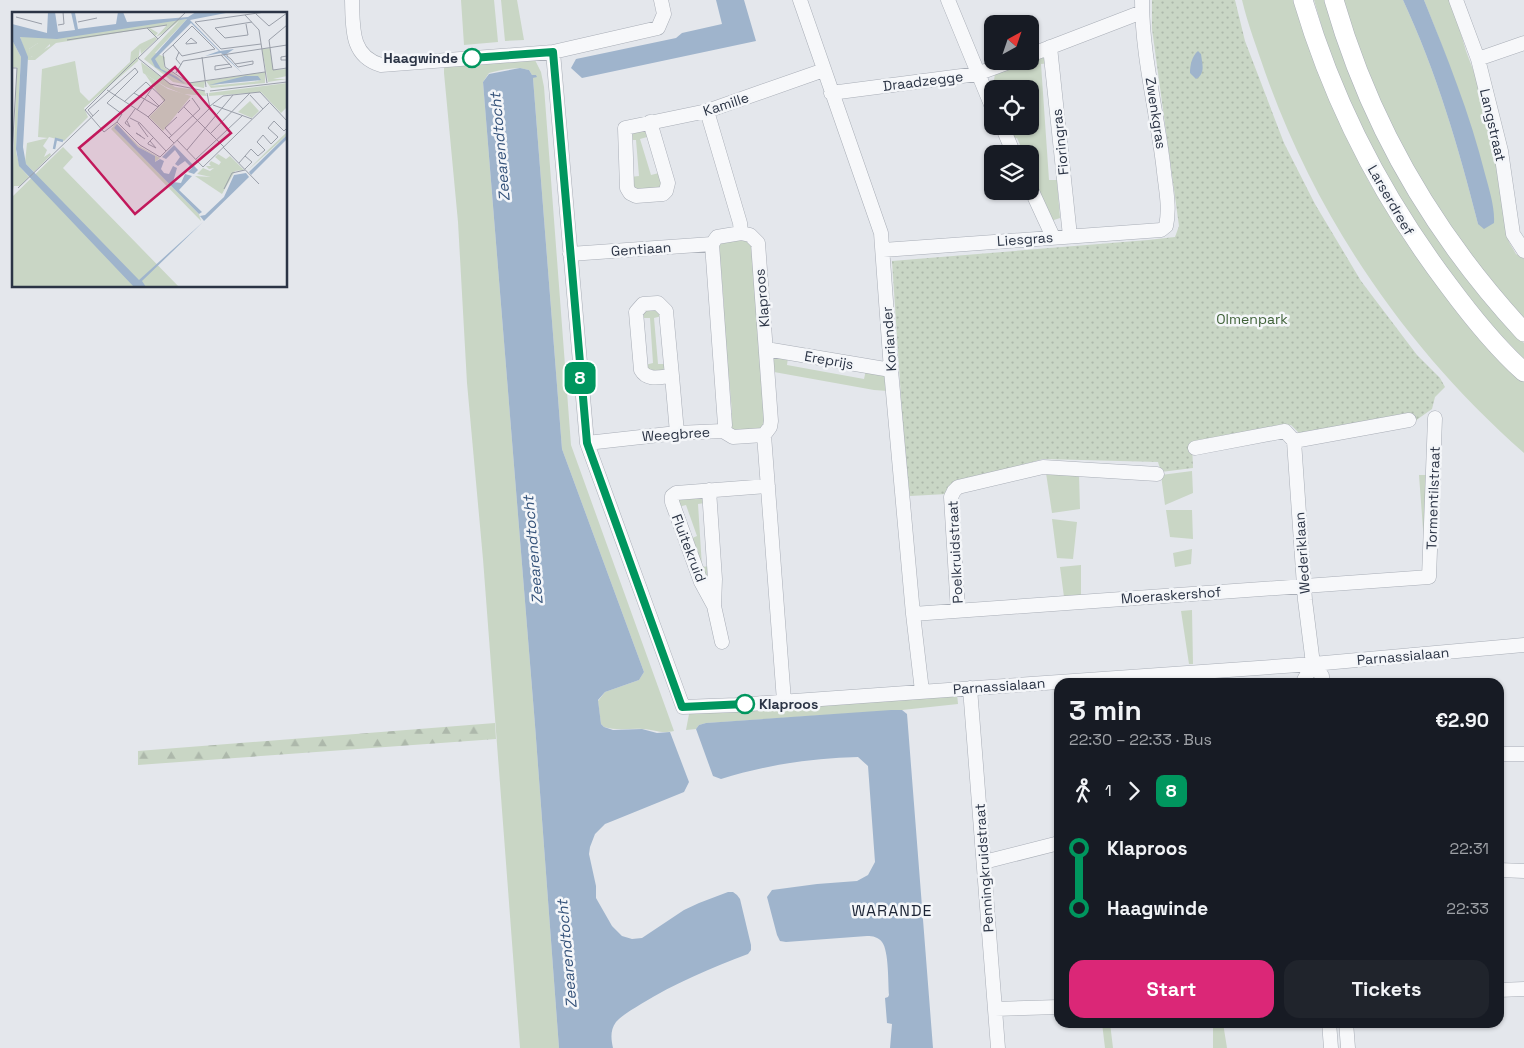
<!DOCTYPE html>
<meta charset="utf-8">
<style>
:root{--surface:#171b24;--page:#20242c;--text:#f1f3f6;--muted:#9ea1a6;--accent:#db2777}
body{margin:0;font-family:"Space Grotesk",sans-serif;background:var(--page);color:var(--text);height:100vh;display:flex;flex-direction:column;font-size:19px;white-space:nowrap}
*{box-sizing:border-box;margin:0}
p{font-size:16px;color:var(--muted)}
.icon{flex:none;width:28px;height:28px;fill:none;stroke:currentColor;stroke-width:2;stroke-linecap:round;stroke-linejoin:round}
.map{position:relative;flex:1;overflow:hidden}
.sheet{position:absolute;left:1054px;top:678px;width:450px;height:350px;display:flex;flex-direction:column;background:var(--surface);border-radius:15px;box-shadow:0 1px 4px #0004}
.sheet>*{flex:none}
.badge{padding:0 10px;border-radius:8px;font-size:18px;line-height:32px}
.needle{width:32px;rotate:40deg}
.fabs{position:absolute;left:984px;top:15px;display:grid;gap:10px}
.fabs a{display:grid;place-items:center;width:55px;height:55px;border-radius:10px;background:var(--surface);box-shadow:0 1px 4px #0004;font-size:25px}
.map>.badge{position:absolute;translate:-50% -50%;box-shadow:0 0 0 2px #fff}
.legs{display:flex;align-items:center;gap:8px;height:55px;padding:0 15px;font-size:16px}
.legs p{margin-inline-start:auto}
.summary{display:flex;align-items:center;justify-content:space-between;height:85px;padding:0 15px}
h1{font-size:28px;font-weight:700;line-height:38px}
.primary-button{display:flex;gap:10px;margin-top:auto;padding:10px 15px}
.primary-button a{flex:1;height:58px;border-radius:15px;background:var(--accent);color:#fff;font-size:20px;font-weight:700;line-height:58px;text-align:center}
.primary-button a+a{background:var(--page);color:var(--text)}
ul{padding:0 15px;list-style:none}
li{display:flex;align-items:center;gap:18px;height:60px;font-size:19px}
li i{display:grid;place-items:center;width:8px;height:100%;margin:0 6px;background:currentColor}
li i::after{content:'';width:12px;height:12px;margin:-6px;border:4px solid;border-radius:50%;background:var(--surface)}
li p{margin-inline-start:auto}
li:first-child i{background:linear-gradient(#0000 50%,currentColor 0)}
li:last-child i{background:linear-gradient(currentColor 50%,#0000 0)}
.map>svg:first-child{display:block}
</style>
<div class="map">
<svg width="1524" height="1048" viewBox="0 0 1524 1048">
<defs>
<pattern id="forest-firs" width="22" height="20" patternUnits="userSpaceOnUse" patternTransform="scale(1.25)"><rect width="22" height="20" fill="#c9d6c5"/><path d="M5 1l3.5 6h-7zM16 11l3.5 6h-7z" fill="#adb8ab"/></pattern>
<pattern id="park-dots" width="8" height="8" patternUnits="userSpaceOnUse" patternTransform="scale(1.25)"><rect width="8" height="8" fill="#c9d6c5"/><path d="M2 2h.1M6 6h.1" fill="none" stroke="#adb8ab" stroke-width="1.8" stroke-linecap="round"/></pattern>
</defs>
<rect width="100%" height="100%" fill="#e4e7ec"/>
<path fill="#c9d6c5" d="M461 0H494L498 42 464 45Z
M501 0H517L524 40 505 41Z
M1242 0H1297L1334 109 1369 182 1421 264 1514 372 1524 381V453C1407 350 1317 219 1265 72 1257 48 1248 25 1242 0Z
M1314 0H1327L1346 67 1396 171 1437 239 1492 310 1524 343V359L1478 311 1412 221 1360 127 1331 59Z
M1340 0H1403C1436 71 1459 148 1478 224L1494 219C1479 142 1453 73 1424 0H1451L1466 51 1478 83 1491 131 1509 242 1516 254 1524 259V323L1442 221 1385 122Z
M1043 56 1047 58 1050 63 1041 64 1049 180H1057L1060 218 1051 221 1030 174V154H1024L1017 138 1012 139 1007 126H1030V89H992V95L988 83 994 80 995 74Z
M535 60 541 72 544 87 571 445 674 731C661 734 656 730 643 729 630 728 617 731 604 727L601 724 598 701 605 692 639 680 644 672 562 449 533 78 537 76 532 75 529 70C516 66 501 70 489 73L483 82 535 725 559 1048H520L483 559 467 383 458 222 444 73V66Z
M644 127 647 137 640 139 651 175 659 173 662 185 657 190H634L630 177 639 176 636 140H628V131Z
M743 238 752 241 757 323 768 421 763 429 735 432 730 427 728 414 732 413 729 377H725L720 306 724 305 721 270H717L718 242Z
M656 309 662 316 654 318 658 364H666L663 370 653 373 645 365 653 363 650 318H641L644 310Z
M777 357H788L787 365 864 379 866 370 883 375 887 378 888 391 874 390 774 372 773 360Z
M1192 471 1193 493 1165 505 1161 475Z
M1046 473 1079 475 1080 509 1052 513Z
M1419 475H1429L1425 556Z
M697 495 704 498 705 503 698 504 702 567 710 566 708 582 690 539 697 536 686 505 678 507 677 503 680 498Z
M1166 510H1192L1193 539 1170 537Z
M1052 519 1077 522 1073 559 1057 558Z
M1192 549 1191 564 1175 567 1173 553Z
M1081 565V596L1064 597 1060 567Z
M1192 610 1193 664H1189L1181 611Z
M957 694 958 704 902 710 706 723 699 725 696 729 686 730 689 714Z
M1102 1023H1110L1113 1048H1105Z
M1213 1023H1223L1227 1048H1213Z"/>
<path fill="url(#forest-firs)" d="M495 723 496 739 138 765V751Z"/>
<path fill="url(#park-dots)" d="M1152 0H1235L1245 41 1284 143 1315 204 1361 281 1417 355 1440 378 1445 387 1435 397 1432 409 1415 421 1300 434 1291 425 1192 443 1193 468 1161 472 1158 462 1043 459 957 483 947 494 910 496 905 458 892 261 1148 240 1175 237 1179 226 1152 29Z"/>
<path fill="#9fb4cc" d="M716 0H744L756 41 582 78 571 68 576 59 676 38 682 33 722 24Z
M1403 0H1424C1447 57 1470 114 1485 174 1489 189 1495 207 1494 223L1484 229 1478 224C1459 148 1436 71 1403 0Z
M1198 51 1201 54C1202 63 1206 74 1196 79L1190 73C1190 65 1192 56 1198 51Z
M520 68 529 70 532 75H536L537 77 533 78 562 449 644 672 639 680 605 692 598 700 601 724 604 727 613 730 642 729 657 733 670 732 689 782 684 792 615 820 605 824 595 834 590 847 589 854 596 886V898L612 926 622 936 632 939 642 938 684 910 699 903 728 892H733L737 895 740 899 751 945V950L748 954C711 968 675 983 641 1004 633 1009 622 1015 616 1022 610 1030 611 1039 613 1048H559L535 725 483 82 489 74Z
M891 710H902L907 714 933 1048H890L892 1024 887 1023 885 998 888 997 889 995C888 983 889 951 882 942 878 937 873 936 867 936L786 942 780 941 777 935 767 897 772 890 817 884 857 881 868 875 875 862 868 766 858 757C811 758 766 765 721 779L713 776 696 729 699 725 706 723Z"/>
<g fill="none" stroke-linecap="round" stroke-linejoin="round">
<g stroke="#a9aeb7" stroke-width="15">
<path id="minor" d="M352 0C353 27 350 56 381 65L553 52 658 28 664 14 661 0
M800 0 881 233 891 370 913 614 922 691
M948 0 992 107
M1456 0 1478 59 1501 151 1513 234 1524 251
M1050 47 1070 236
M553 52 587 443 683 707 736 705 1313 664 1524 645
M1030 55 1142 12
M1478 59 1524 43
M831 93 977 74 1012 61
M707 111 740 223 741 233 750 235 758 243 771 421 770 427 764 435 784 701
M650 122 668 183 666 191 663 194 636 196 630 193 627 188 625 128 707 111 824 70
M1002 126 1014 154
M1030 187 1053 237
M883 250 1161 230 1166 226C1170 208 1166 190 1164 172 1158 115 1142 58 1142 0
M570 254 712 244
M766 349 891 370
M672 376 666 311 658 303 643 304 636 312 641 370C647 381 660 377 672 376L677 433
M723 431 725 425 712 244 717 237 741 233
M1294 441 1305 600 1313 664 1322 676V682
M587 443 677 433 723 431 733 437 764 435
M1195 448 1285 431 1294 441 1409 420
M709 490 715 579 714 606 701 582 672 502V496L676 493 768 486
M714 606 722 642
M958 611 951 497 954 491 958 487 1043 467 1157 474
M913 614 1429 577 1435 418
M1304 682V680L1313 664
M970 688 998 1048
M1499 754H1524
M984 862 1059 843
M1499 870 1524 871
M1499 990 1524 989
M995 1009 1059 1007
M1329 1022 1331 1048
M1346 1022 1348 1048"/>
</g>
<g stroke="#a9aeb7" stroke-width="20">
<path id="secondary" d="M1303 0C1334 105 1383 199 1449 286 1472 317 1496 347 1524 372
M1334 0C1370 126 1435 236 1524 332"/>
</g>
<use href="#minor" stroke="#f7f8fa" stroke-width="14"/>
<use href="#secondary" stroke="#fff" stroke-width="19"/>
</g>
<g fill="none" stroke-linecap="round" stroke-linejoin="round">
<g stroke="#fff" stroke-width="11">
<path id="line-1" d="M472 58 553 52 587 443 682 707 745 704"/>
</g>
<use href="#line-1" stroke="#00965e" stroke-width="8"/>
</g>
<g fill="#fff" stroke="#00965e" stroke-width="2.5">
<circle cx="472" cy="58" r="9"/>
<circle cx="745" cy="704" r="9"/>
</g>
<g text-anchor="middle" stroke-width="5" stroke-linejoin="round" paint-order="stroke">
<g font-size="14" font-weight="bold" fill="#2b3445" stroke="#f4f6f9" text-anchor="end">
<text x="458" y="63">Haagwinde</text>
<text x="759" y="709" text-anchor="start">Klaproos</text>
</g>
<g font-size="14" fill="#2b3445" stroke="#f4f6f9">
<text transform="translate(923 81) rotate(-7)" y="5">Draadzegge</text>
<text transform="translate(726 104) rotate(-18)" y="5">Kamille</text>
<text transform="translate(1156 113) rotate(81)" y="5">Zwenkgras</text>
<text transform="translate(1493 125) rotate(77)" y="5">Langstraat</text>
<text transform="translate(1060 142) rotate(-96)" y="5">Fioringras</text>
<text transform="translate(1391 200) rotate(60)" y="5">Larserdreef</text>
<text transform="translate(1025 239) rotate(-4)" y="5">Liesgras</text>
<text transform="translate(641 249) rotate(-4)" y="5">Gentiaan</text>
<text transform="translate(762 298) rotate(-95)" y="5">Klaproos</text>
<text transform="translate(889 339) rotate(-94)" y="5">Koriander</text>
<text transform="translate(829 360) rotate(10)" y="5">Ereprijs</text>
<text transform="translate(676 434) rotate(-4)" y="5">Weegbree</text>
<text transform="translate(1433 498) rotate(-88)" y="5">Tormentilstraat</text>
<text transform="translate(689 548) rotate(69)" y="5">Fluitekruid</text>
<text transform="translate(955 552) rotate(-93)" y="5">Poelkruidstraat</text>
<text transform="translate(1302 553) rotate(-94)" y="5">Wederiklaan</text>
<text transform="translate(1171 595) rotate(-4)" y="5">Moeraskershof</text>
<text transform="translate(1403 656) rotate(-5)" y="5">Parnassialaan</text>
<text transform="translate(999 686) rotate(-4)" y="5">Parnassialaan</text>
<text transform="translate(984 868) rotate(-94)" y="5">Penningkruidstraat</text>
</g>
<g font-size="14" fill="#3f6138" stroke="#f4f6f9">
<text x="1252" y="324">Olmenpark</text>
</g>
<g font-size="15" font-style="italic" fill="#34527a" stroke="#f4f6f9">
<text transform="translate(500 147) rotate(-95)" y="5">Zeearendtocht</text>
<text transform="translate(533 550) rotate(-95)" y="5">Zeearendtocht</text>
<text transform="translate(567 954) rotate(-95)" y="5">Zeearendtocht</text>
</g>
<g font-size="16" letter-spacing="1" fill="#1d2536" stroke="#f4f6f9">
<text x="892" y="916">WARANDE</text>
</g>
</g>
<g transform="translate(12 12)">
<rect width="275" height="275" fill="#e4e7ec"/>
<path d="M175 7 143 41 153 45 152 55 175 71 193 69 192 76 161 70 132 47 167 9 150 22 144 25 155 13 138 16 146 21 143 24 136 16 44 31 23 48H16L8 25ZM26 31H38V34L19 45 17 37ZM143 25 145 27 129 42 128 36 126 49 72 96 76 105 52 129 37 125 31 134 35 138 32 145 38 141 39 143 22 160 13 151 15 131 36 126 26 125 30 57 63 49 68 80 77 89 118 50 119 40 128 32ZM0 28 9 45 4 140 8 155 17 165 8 174H2L0 182 5 55 0 56ZM258 36 261 58 275 57V64L261 67H275L256 70 250 37ZM129 50 163 75 192 79 195 84 171 82 154 75 131 61ZM253 60V71L199 76 194 69ZM233 64 248 69 198 74 232 67ZM275 71V95L269 101 249 80 197 84V81ZM238 89 247 99 240 106 226 100ZM104 111 127 134 148 146 143 150V144L126 135 105 113 102 116 187 202 189 209 99 117ZM275 120V123L235 159 254 140Z" fill="#c9d6c5" fill-rule="evenodd"/>
<path d="M26 31H39L27 43 18 45 17 37Z" fill="#c9d6c5"/>
<path d="M133 62 156 77 179 84 151 119 137 105 152 90ZM51 135 61 145 51 156 167 275H0V185ZM206 142 214 147 218 144 232 158 223 159 210 182 183 164 199 165 185 162 191 156 198 159 202 156 197 157 194 154H199L197 152 199 149 207 153 209 150 203 145Z" fill="#c9d6c5"/>
<path d="M36 0H43L46 20 63 18 59 0 63 1 66 17 104 12 106 0H111L115 10 176 5 184 0H219L178 8 208 39 222 37 213 43 230 61 209 41 193 44 207 39 179 11 143 47 149 57 165 65 173 72 143 55 139 47 175 7 45 27 8 25 16 45 11 135 14 152 127 268 191 210 130 269 134 275H122L7 154 4 137 9 45 0 28V12L35 21ZM233 64H246L249 68 197 73ZM105 112 126 135 143 144V150L148 147 152 149 149 157 152 161 157 162 161 154 165 156 161 170 169 171 173 162 180 164 167 178 190 200 187 202 102 116ZM275 123V127L239 163 237 160ZM162 133 186 158 182 162 176 160 180 156 173 149 166 154 163 152 168 145 163 138 154 147 150 145ZM234 161 237 165 192 209 188 204 193 203 212 185 222 163Z" fill="#9fb4cc"/>
<path fill="none" stroke="#9fb4cc" stroke-width="2.5" d="M42 137 44 127 51 129"/>
<path fill="none" stroke="#9a9fa9" stroke-width="1" d="M174 0 126 46 158 72 193 79M244 2 257 14 275 1M233 3 247 18 255 71M4 5 30 12M66 10 85 6M183 10 209 37 249 32M183 10 253 0M234 12 236 23 213 26 203 16 240 10M46 13 52 12 51 0M275 13 257 28 261 58 275 56M135 16 146 27M179 26 185 31 174 32V31ZM55 28 155 13M161 33 170 44 203 37 180 14 161 33 151 42 153 55 177 71 253 60M167 40 164 47 169 53M215 42V44L219 47 223 52 226 55 241 52V49L223 52M209 43 219 54 220 55 203 58V54L218 52M275 44 269 45V48H275M190 45 194 75M0 56H5L0 142M164 61 171 49 275 33M95 78 135 104 162 131M198 79 275 70M122 81 146 95M136 83 147 94M238 83 251 97M112 90 134 70 153 88 136 105M201 93 240 107M198 94 211 84 248 80 275 109M172 95 212 135M125 98 140 76M166 101 178 88M81 104 76 98 123 56 126 60 95 91 110 102 105 110 92 120 73 98 125 46M118 106 128 111 154 139M115 109 118 115 113 111 123 97M105 110 128 133 148 145 198 96 195 81M126 111 136 125M198 122 238 81M129 124 124 121 133 127M160 124 153 116 165 105M157 126 188 97 180 86M165 128 191 155 257 91M138 129 144 136 136 132V131L141 126M211 135 247 172M175 138 221 83M184 147 231 103M227 151 239 137 246 144 253 138 245 130 251 123 259 132 266 125 256 116 262 109 272 119 275 116M233 157 240 150 233 144M6 176 87 98M212 177 220 161 233 158"/>
<path fill="#c2185b" fill-opacity="0.15" stroke="#c2185b" stroke-width="2.5" d="M163 55 219 121 123 202 67 136Z"/>
<rect width="275" height="275" fill="none" stroke="#2b3445" stroke-width="2.5"/>
</g>
</svg>
<div class="fabs">
<a><svg class="needle" viewBox="-14 -14 28 28"><path d="M0-13l5 13h-10z" fill="#e53935"/><path d="M0 13l5-13h-10z" fill="#9ea1a6"/></svg></a>
<a><svg class="icon" aria-label="locate" viewBox="0 0 24 24"><circle cx="12" cy="12" r="6"/><path d="M12 2v4M12 18v4M2 12h4M18 12h4"/></svg></a>
<a><svg class="icon" aria-label="layers" viewBox="0 0 24 24"><path d="M12 4l9 5-9 5-9-5zM3 14l9 5 9-5"/></svg></a>
</div>
<b class="badge" style="left:580px;top:378px;background:#00965e;color:#fff">8</b>
<section class="sheet">
<div class="summary"><div><h1>3 min</h1><p>22:30 – 22:33 · Bus</p></div><b>€2.90</b></div>
<div class="legs"><svg class="icon" aria-label="walk" viewBox="0 0 24 24"><circle cx="13" cy="4" r="2"/><path d="M13 8l-2 6 4 7M11 14l-3 7M7 12l3-4h3l4 4"/></svg>1<svg class="icon" aria-label="forward" viewBox="0 0 24 24"><path d="M9 5l7 7-7 7"/></svg><b class="badge" style="background:#00965e;color:#fff">8</b></div>
<ul>
<li><i style="color:#00965e"></i><b>Klaproos</b><p>22:31</p></li>
<li><i style="color:#00965e"></i><b>Haagwinde</b><p>22:33</p></li>
</ul>
<div class="primary-button"><a>Start</a><a>Tickets</a></div>
</section>
</div>
